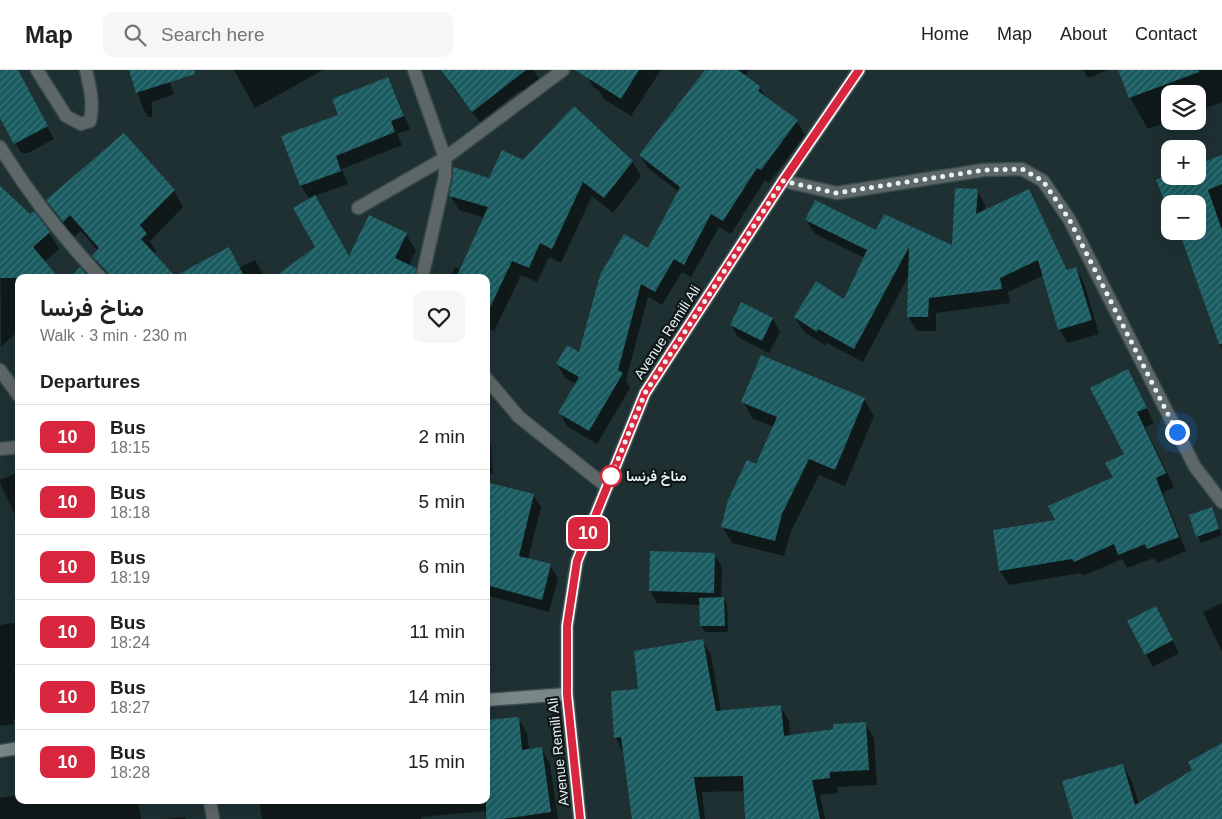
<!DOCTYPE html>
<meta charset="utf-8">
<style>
:root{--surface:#fff;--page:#f6f6f6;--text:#202124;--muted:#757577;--line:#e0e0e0}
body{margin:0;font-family:Arial,Vazirmatn,sans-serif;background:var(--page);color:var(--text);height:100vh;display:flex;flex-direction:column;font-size:19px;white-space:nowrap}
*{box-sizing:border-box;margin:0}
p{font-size:16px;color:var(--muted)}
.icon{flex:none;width:28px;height:28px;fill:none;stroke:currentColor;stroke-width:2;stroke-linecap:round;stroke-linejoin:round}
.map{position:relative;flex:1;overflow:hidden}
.sheet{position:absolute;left:15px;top:204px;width:475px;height:530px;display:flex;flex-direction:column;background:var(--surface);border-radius:10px;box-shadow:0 5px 20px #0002}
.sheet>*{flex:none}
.badge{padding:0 10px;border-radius:8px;font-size:18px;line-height:32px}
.fabs{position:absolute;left:1161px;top:15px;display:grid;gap:10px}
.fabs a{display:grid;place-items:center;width:45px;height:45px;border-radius:10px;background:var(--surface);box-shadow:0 5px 20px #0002;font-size:25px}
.you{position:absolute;width:25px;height:25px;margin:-12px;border:4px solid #fff;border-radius:50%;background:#1a73e8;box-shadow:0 0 0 8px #1a73e833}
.map>.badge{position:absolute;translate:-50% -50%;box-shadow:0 0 0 2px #fff}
h2{padding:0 25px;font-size:19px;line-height:45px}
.round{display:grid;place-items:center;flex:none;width:52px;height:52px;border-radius:10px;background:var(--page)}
.summary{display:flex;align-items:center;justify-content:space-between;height:85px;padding:0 25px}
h1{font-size:24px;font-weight:700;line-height:38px}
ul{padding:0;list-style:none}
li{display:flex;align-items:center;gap:15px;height:65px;padding:0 25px;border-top:1px solid var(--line)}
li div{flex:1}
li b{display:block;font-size:19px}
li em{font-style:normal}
li .badge{min-width:55px;font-weight:700;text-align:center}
header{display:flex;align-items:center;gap:30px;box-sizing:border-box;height:70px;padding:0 25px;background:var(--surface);border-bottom:1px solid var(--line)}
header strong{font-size:24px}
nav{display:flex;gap:28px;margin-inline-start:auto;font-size:18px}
.search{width:350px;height:45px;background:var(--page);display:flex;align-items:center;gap:12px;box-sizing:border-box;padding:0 18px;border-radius:10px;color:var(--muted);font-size:19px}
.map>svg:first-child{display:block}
</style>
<header>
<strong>Map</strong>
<div class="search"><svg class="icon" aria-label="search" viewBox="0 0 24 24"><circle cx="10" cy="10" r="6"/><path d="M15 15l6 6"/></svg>Search here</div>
<nav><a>Home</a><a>Map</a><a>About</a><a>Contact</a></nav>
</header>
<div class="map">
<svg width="1222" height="749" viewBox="0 0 1222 749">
<defs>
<pattern id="building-hatch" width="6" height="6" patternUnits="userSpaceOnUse" patternTransform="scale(1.25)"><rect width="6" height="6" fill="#1a5c61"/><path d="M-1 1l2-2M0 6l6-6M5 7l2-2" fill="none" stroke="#3b7478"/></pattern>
</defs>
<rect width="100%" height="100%" fill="#1e3032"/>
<path fill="#0007" d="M2 0H17L54 69 28 83H21L0 45V1Z
M130 0H166L174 24 152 32V47H148L142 36Z
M234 0H323L255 38Z
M450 0H533L543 14 518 22 480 52 451 15 445 4Z
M583 0H661L631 46 604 29 599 21 593 17Z
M707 0H749L744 6 760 18 766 28 797 51 805 65 769 113 765 110 731 164 719 157 691 207 682 202 662 235 648 227 626 310 630 318 597 374 567 356 560 343 577 314 565 308 557 294 580 284 648 179 679 122 648 98 640 85Z
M1083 0H1108L1088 8Z
M1131 0H1222V32L1198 41V24H1170V51L1148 59 1130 28 1121 4Z
M387 8 394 21 410 59 397 64 402 75 342 99 348 114 314 126 350 188 370 147 406 164 416 181 407 199 411 208H275L317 177 295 138 310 130 301 116 283 67 340 46 333 30Z
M1222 86V280L1181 161H1198V134H1170V140L1157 110 1170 106H1198V96Z
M632 91 641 106 613 143 592 126 561 193 549 187 537 212 521 205 494 261 486 256V208H450L455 197 461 200 485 148 459 140 450 125 490 109 523 92Z
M977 120 985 135V142L1029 121 1068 201 1076 198 1084 213 1099 264 1068 273 1059 259 1044 205 1008 222 1010 233 936 243V261H917L908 246 909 205 863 292 827 273 825 275 804 262 795 247 845 231 865 188 815 164 806 150 953 177Z
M174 121 183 137 150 171 156 181 153 184 175 207 239 198 255 190 265 208H107L93 186 98 181 81 161 73 167 57 147 48 131Z
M0 127 49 163 59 179 44 192 19 208V260L1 277Z
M741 234 773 249 780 262 769 283 738 267 731 255Z
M761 287 864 329 874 346 845 416 819 405 791 461 784 486 732 473 722 456 757 396 774 357 752 348 743 331Z
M1128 301 1154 353 1145 357 1174 417 1163 423 1186 481 1157 493 1154 488 1127 498 1122 489 1083 506 1081 503 1009 515 1000 501 1056 451 1114 407 1125 384Z
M486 365 491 374 493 404H486Z
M19 402V453L0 413V410Z
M486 413 533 425 541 437 528 489 550 495 558 508 549 542 486 525Z
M1211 438 1222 465 1201 473 1190 446Z
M714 484 722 497 721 528H724L727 534 728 562H705L701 556V535L657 533 650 521Z
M1222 533V582L1203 542Z
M1162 550 1179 583 1153 597 1146 584Z
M19 552V649L13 650 14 654 0 656V555Z
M702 570 711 585 721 642 780 636 789 651 790 666 865 653 874 668 877 715 837 717 838 723 820 725 825 749H745L744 746 746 745 745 721 702 722 705 749H634L623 682 615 667 640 621Z
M518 648 527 663 529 680 542 679 550 694 558 749H486L485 741 421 747V749H262L259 730H486Z
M1222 675V749H1075L1123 695 1132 712 1139 734 1194 701Z
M19 725V730H138L141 749H0V728Z
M185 747 186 749H166Z"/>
<path fill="url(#building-hatch)" d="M0 0H18L48 56 14 74 0 48Z
M129 0H194L195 4 136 23Z
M441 0H526L472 42Z
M575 0H639L621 29Z
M705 0H738L761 17 758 21 798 50 761 100 757 98 723 151 711 144 684 195 674 189 655 222 641 214 618 300 623 303 589 361 558 343 579 307 556 294 567 275 579 282 600 205 624 164 648 178 680 117 639 85Z
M1118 0H1198L1199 2 1129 28Z
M388 7 404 46 391 51 395 62 336 86 341 101 300 116 281 66 338 45 332 29Z
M574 36 633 91 604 128 583 112 552 179 540 173 529 198 512 191 486 246V208H456L488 137 449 126 453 108V97L489 108 502 80 523 90Z
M124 63 175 120 140 155 147 164 141 169 175 206 229 177 245 208H109L107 202 92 186 99 178 70 145 63 152 46 130Z
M1222 85V114L1208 120 1222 160V274H1219L1179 161H1198V134H1170L1166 135 1156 110 1170 104V106H1198V94Z
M0 116 30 144 34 141 50 162 33 177 59 208H0Z
M955 118 978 119 976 144 1029 119 1067 200 1076 197 1092 250 1058 260 1038 190 1000 208 1002 219 929 228 928 247H907L909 177 854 279 818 259 817 262 794 247 816 211 844 229 867 180 805 150 815 130 876 160 884 144 952 175Z
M315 125 349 186 369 145 407 163 395 188 416 198 414 208H273L315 177 293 138Z
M80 197 89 208H70Z
M741 232 773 248 762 271 730 255Z
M761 285 865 328 835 400 809 389 782 444 775 471 721 457 728 430 747 390 756 394 777 347 741 332Z
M1128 299 1147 338 1137 342 1166 403 1156 408 1179 467 1147 479 1145 474 1118 485 1114 474 1074 492 1072 489 999 501 993 460 1055 450 1048 436 1113 407 1105 393 1124 384 1090 318Z
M486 412 534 424 519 486 551 494 542 530 486 515Z
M1212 437 1219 459 1196 467 1189 445Z
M650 481 715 483 714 523 649 521Z
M724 527 725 556H700L699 528Z
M1156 536 1173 570 1145 585 1127 551Z
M703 569 716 641 781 635 784 666 833 659V654L866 652 869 700 830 702V708L812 710 820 749H745L743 706 694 707 700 749H632L621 667 614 668 611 621 638 619 634 581Z
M519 647 522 680 542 677 551 742 502 749H486V650Z
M1222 673V749H1073L1062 711 1123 694 1135 735 1192 700 1188 692Z"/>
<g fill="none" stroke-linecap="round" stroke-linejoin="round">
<g stroke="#3a4b4d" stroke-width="15">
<path id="street" d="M37 0 66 46 81 54 90 51C94 32 90 18 86 0
M414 0 445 88V106L422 208
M0 77C29 124 63 168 101 208
M783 111 837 123 984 100 1022 99 1043 111 1069 149 1195 397 1222 432
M358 138 445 88 563 0
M0 300 19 326
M486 308 519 347 607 417
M0 379 19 377
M210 730 213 749"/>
</g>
<g stroke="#3a4b4d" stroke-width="15">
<path id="secondary" d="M486 630 567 624
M0 681 19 678"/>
</g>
<g stroke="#3a4b4d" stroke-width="15">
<path id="primary" d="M580 749 567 624V556L577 491 645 323 783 111 859 0"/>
</g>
<use href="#street" stroke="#5e6768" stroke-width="12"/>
<use href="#secondary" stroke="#7a8789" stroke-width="12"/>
<use href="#primary" stroke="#8fa1a2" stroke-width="12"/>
</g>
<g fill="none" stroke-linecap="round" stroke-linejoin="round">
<g stroke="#fff" stroke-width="11">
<path id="line" d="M580 749 567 624V556L577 491 645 323 783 111 859 0"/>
</g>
<use href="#line" stroke="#d7263d" stroke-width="8"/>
<path stroke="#e7f2f2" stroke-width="5" stroke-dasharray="0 9" d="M611 406 608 414 645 323 783 111 836 123 984 100 1022 99 1043 111 1069 149 1177 362"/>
</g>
<circle fill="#fff" stroke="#d7263d" stroke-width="2.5" cx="611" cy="406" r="10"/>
<g text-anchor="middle" stroke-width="4.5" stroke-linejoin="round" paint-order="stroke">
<g font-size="14" fill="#e7f2f2" stroke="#0f1717">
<text transform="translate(667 262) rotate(-57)" y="5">Avenue Remili Ali</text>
<text transform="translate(558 682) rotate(-96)" y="5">Avenue Remili Ali</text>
</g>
<g font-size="14" font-weight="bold" fill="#e7f2f2" stroke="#0f1717" text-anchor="start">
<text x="626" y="411">مناخ فرنسا</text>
</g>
</g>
</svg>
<div class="fabs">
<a><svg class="icon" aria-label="layers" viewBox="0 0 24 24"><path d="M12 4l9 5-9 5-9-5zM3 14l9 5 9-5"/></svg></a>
<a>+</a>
<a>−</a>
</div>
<div class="you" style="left:1177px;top:362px"></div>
<b class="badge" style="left:588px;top:463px;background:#d7263d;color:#fff">10</b>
<section class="sheet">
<div class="summary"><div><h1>مناخ فرنسا</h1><p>Walk · 3 min · 230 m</p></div><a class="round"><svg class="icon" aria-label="heart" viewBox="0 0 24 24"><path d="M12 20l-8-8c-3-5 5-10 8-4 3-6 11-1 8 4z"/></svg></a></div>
<h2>Departures</h2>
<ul>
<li><span class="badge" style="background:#d7263d;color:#fff">10</span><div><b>Bus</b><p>18:15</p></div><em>2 min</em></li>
<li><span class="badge" style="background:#d7263d;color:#fff">10</span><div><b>Bus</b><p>18:18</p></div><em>5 min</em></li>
<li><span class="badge" style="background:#d7263d;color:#fff">10</span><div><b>Bus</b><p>18:19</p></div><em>6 min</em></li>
<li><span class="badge" style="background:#d7263d;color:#fff">10</span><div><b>Bus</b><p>18:24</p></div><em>11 min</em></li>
<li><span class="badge" style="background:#d7263d;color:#fff">10</span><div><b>Bus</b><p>18:27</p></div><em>14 min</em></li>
<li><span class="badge" style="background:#d7263d;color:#fff">10</span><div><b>Bus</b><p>18:28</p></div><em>15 min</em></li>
</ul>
</section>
</div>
